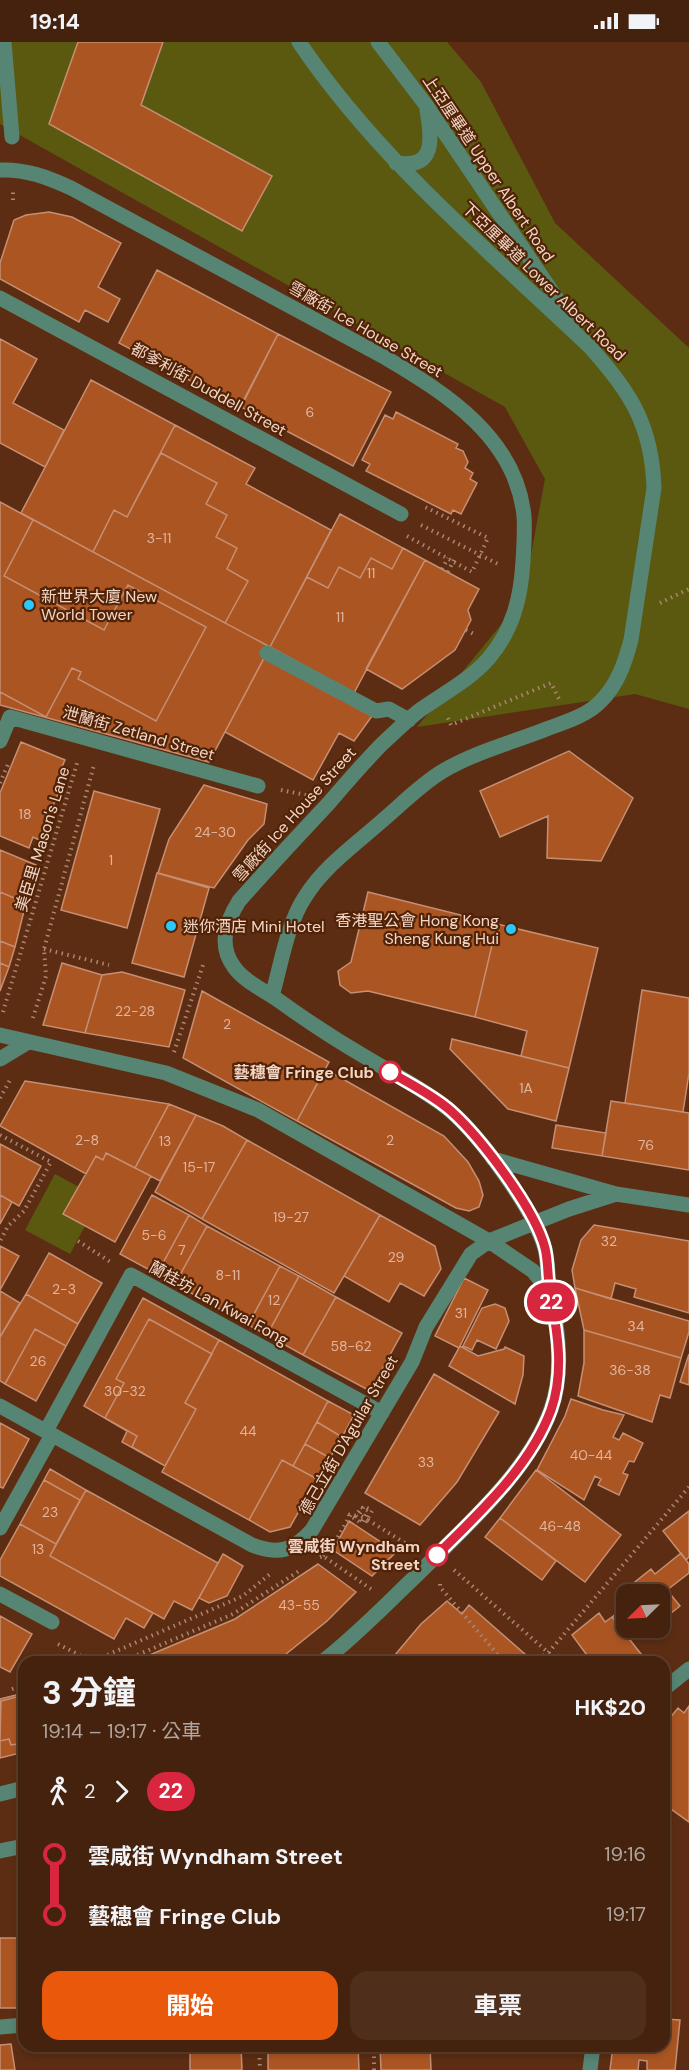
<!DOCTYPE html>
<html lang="zh-TW">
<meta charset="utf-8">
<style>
:root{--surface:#45220e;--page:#4f2f1c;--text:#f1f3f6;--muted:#b0a49e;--line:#5d3f2e;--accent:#ea580c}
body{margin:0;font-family:"DM Sans","Noto Sans TC",sans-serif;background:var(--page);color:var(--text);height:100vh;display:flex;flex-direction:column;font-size:22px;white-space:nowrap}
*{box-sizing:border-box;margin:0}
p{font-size:20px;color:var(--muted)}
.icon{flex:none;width:33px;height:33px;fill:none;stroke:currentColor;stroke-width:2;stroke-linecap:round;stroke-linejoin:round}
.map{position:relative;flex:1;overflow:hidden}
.panel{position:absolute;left:18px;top:1614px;width:652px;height:396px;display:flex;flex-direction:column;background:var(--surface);border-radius:18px;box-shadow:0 3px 9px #0003,0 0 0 2px var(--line)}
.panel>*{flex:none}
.badge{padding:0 12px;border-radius:20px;font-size:21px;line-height:39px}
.needle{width:39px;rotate:246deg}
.controls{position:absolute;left:616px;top:1542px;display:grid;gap:12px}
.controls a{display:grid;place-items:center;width:54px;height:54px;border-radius:12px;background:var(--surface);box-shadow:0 3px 9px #0003,0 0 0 2px var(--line);font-size:30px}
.map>.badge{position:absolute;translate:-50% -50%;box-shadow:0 0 0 3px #fff}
.legs{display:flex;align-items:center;gap:9px;height:66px;padding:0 24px;font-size:20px}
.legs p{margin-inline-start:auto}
.summary{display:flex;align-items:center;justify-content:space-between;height:102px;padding:0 24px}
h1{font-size:33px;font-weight:700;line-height:45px}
.primary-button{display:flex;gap:12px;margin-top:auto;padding:12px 24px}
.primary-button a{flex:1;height:69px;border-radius:18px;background:var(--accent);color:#fff;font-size:24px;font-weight:700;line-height:69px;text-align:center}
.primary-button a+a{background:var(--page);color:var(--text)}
ul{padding:0 24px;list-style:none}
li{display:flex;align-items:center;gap:21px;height:60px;font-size:22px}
li i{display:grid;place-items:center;width:9px;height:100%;margin:0 8px;background:currentColor}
li i::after{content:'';width:15px;height:15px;margin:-8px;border:4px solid;border-radius:50%;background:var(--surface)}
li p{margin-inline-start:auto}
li:first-child i{background:linear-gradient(#0000 50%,currentColor 0)}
li:last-child i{background:linear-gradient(currentColor 50%,#0000 0)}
.status{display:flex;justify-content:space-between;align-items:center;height:42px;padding:0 30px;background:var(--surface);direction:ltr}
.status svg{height:16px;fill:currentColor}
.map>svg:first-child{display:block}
</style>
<div class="status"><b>19:14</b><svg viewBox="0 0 49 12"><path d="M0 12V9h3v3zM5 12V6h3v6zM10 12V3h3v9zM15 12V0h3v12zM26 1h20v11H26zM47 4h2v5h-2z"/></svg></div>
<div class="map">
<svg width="689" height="2028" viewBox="0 0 689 2028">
<rect width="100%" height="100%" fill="#5c2d13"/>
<path fill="#5b5910" d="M0 0H447L481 40 555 181 689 306V667L635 652 417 685 523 556 545 437 505 365 0 82Z
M55 1132 79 1145 63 1172 85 1184 70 1212 25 1188Z"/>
<path fill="#ab5523" stroke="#c68f73" stroke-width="1.5" d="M78 0H163L141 63 272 134 242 189 49 82Z
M49 170 72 175 121 201 98 245 120 257 108 280 85 268 79 280 0 237V221L14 178 26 173Z
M157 228 278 292 240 365 119 301Z
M278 292 391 350 353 424 241 365Z
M0 297 37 317 13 361 64 388 45 425 0 401Z
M91 338 175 383 127 475 114 468 93 510 21 471Z
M396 370 458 402 456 406 463 409 468 420 465 426 473 431 470 437 477 441 461 472 453 468 451 472 366 429 370 422 362 418 385 373 393 377Z
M175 383 255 426 246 442 331 488 270 605 93 510 114 468 127 475Z
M161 411 217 441 206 462 227 473 216 495 237 506 227 527 248 539 225 581 93 510 114 468 127 475Z
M0 460 270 605 209 720 0 663Z
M0 460 33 478 4 534 104 588 128 543 206 585 156 679 78 637 81 630 72 626 46 675 0 650Z
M340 472 425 518 354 651 270 605Z
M403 506 425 518 354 651 270 605 307 535 328 546 339 525 360 536 371 516 392 527Z
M425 518 479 547 468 568 471 578 455 608 402 647 366 627Z
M264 616 372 674 354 699 339 691 313 738 225 690Z
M21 700 65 718 61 727 67 730 39 798 33 795 29 806 0 794V751Z
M569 709 633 756 601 819 547 816 548 774 500 795 480 749Z
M204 743 267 762 264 782 248 798 214 846 158 831 169 797Z
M94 749 160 767 127 886 61 868Z
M0 808 36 823 26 861 0 850Z
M157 831 209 846 184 935 132 921Z
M0 850 26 861 15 905 0 899Z
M368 850 497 882 475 975 368 949 351 951 340 943 338 929 351 920Z
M497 882 598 906 569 1026 521 1014 527 989 475 975Z
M0 899 15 905 9 925 0 921Z
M0 921 9 925 0 949Z
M62 921 102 933 85 991 43 983Z
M122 930 185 948 169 1005 85 991 102 933Z
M642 948 689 956V1031L683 1070 625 1061Z
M202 949 329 1020 297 1079 183 1016Z
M452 997 569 1026 556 1079 508 1067 450 1007Z
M325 1027 444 1094 468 1120 479 1139 483 1153 479 1165 469 1169 456 1166 297 1079Z
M25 1039 169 1062 135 1126 106 1111 103 1118 96 1114 86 1132 0 1084Z
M611 1059 689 1071V1128L602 1114Z
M169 1062 196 1073 160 1139 135 1126Z
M196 1073 223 1084 247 1098 202 1177 155 1150Z
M556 1083 606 1091 602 1114 552 1106Z
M247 1098 380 1173 334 1251 202 1177Z
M0 1102 41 1124 19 1164 0 1153Z
M106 1111 151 1134 115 1200 63 1172 96 1114 103 1118Z
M0 1153 12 1160 0 1182Z
M152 1153 189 1173 157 1232 120 1212Z
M189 1173 207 1184 175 1242 157 1232Z
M380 1173 435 1204 441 1227 424 1254 400 1241 389 1260 344 1234Z
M594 1183 689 1199V1271L634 1255 636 1247 615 1241 611 1257 575 1246 572 1228 581 1198Z
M207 1184 280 1224 248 1283 175 1242Z
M0 1204 19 1214 0 1248Z
M49 1211 102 1241 78 1282 26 1252Z
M280 1224 299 1234 267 1293 248 1283Z
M299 1234 336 1255 303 1313 267 1293Z
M464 1236 488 1248 459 1306 435 1294Z
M575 1246 689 1279V1290L681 1316 584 1288Z
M0 1249 20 1261 0 1295Z
M26 1252 78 1282 66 1304 35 1287 5 1342 0 1339V1295Z
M336 1255 402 1291 370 1349 303 1313Z
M143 1256 219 1298 185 1361 196 1367 165 1424 122 1400 127 1389 84 1364Z
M495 1262 505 1266 509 1279 496 1307 477 1298 472 1308 463 1304 482 1266Z
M149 1277 212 1312 185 1361 196 1367 165 1424 132 1405 137 1394 105 1376 124 1341 116 1337Z
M35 1287 66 1304 36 1359 5 1342Z
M584 1288 681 1316 670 1356 660 1353 652 1380 578 1354 584 1321Z
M219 1298 328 1359 293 1424 282 1418 249 1478 162 1430 196 1367 185 1361Z
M460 1304 478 1314 504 1307 505 1305 524 1314 523 1333 515 1362 449 1324Z
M689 1312V1343L680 1340Z
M434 1332 499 1370 457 1440 420 1483 365 1451Z
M571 1357 603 1368 624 1373 613 1395 619 1398 623 1391 643 1401 634 1420 629 1419 623 1431 628 1433 619 1453 598 1443 601 1437 595 1434 584 1458 537 1428 565 1374Z
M328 1359 354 1373 342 1395 317 1380Z
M317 1380 342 1395 330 1416 305 1402Z
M0 1381 29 1397 3 1446 0 1445Z
M305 1402 330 1416 317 1437 293 1424Z
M282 1418 317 1437 290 1485 270 1490 249 1478Z
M50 1427 86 1448 56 1502 20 1482Z
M536 1428 621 1493 585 1540 500 1476Z
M44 1438 80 1458 56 1502 20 1482Z
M86 1448 218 1521 192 1568 174 1559 164 1577 50 1514Z
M689 1469V1515L686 1518 663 1489Z
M500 1476 556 1519 542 1538 485 1495Z
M349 1479 396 1510 372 1534 333 1508Z
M20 1482 56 1502 50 1514 153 1571 144 1586 126 1576 114 1597 0 1534V1518Z
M681 1511 689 1522V1531L667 1548 680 1564 660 1580V1552H636L630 1544 651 1527 655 1532Z
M223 1512 243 1524 227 1554 209 1561 199 1556Z
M318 1522 356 1550 327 1579 276 1620H133L235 1577Z
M447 1559 462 1572 469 1563 534 1620H389L421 1582Z
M627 1563V1586H630L624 1590 612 1575Z
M599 1571 605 1580 612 1575 641 1612 635 1617 637 1620H592L572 1593Z
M0 1574 32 1592 10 1630 0 1625Z
M24 1651V1710L0 1716V1657Z
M24 1653V1701L11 1703 9 1697 0 1699 1 1659Z
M689 1664V1780L664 1762V1683L678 1666 684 1671Z
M0 1896H23L24 1966H0Z
M664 1977 680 1978 675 2028H647V2019L639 2018 638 2028H610L613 2004H664Z
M11 2002 15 2028H0V2003Z
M173 2004H241L242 2028H190V2010H173Z
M268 2004H358L359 2028H268Z
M380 2004H430L431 2028H381Z"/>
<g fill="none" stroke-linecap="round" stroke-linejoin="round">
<path stroke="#ac8672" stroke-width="4" stroke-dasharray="1.5 4.5" stroke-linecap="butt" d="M13 158V150
M421 483 500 523
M407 494 472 530 488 496 423 464
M442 527 448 516
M660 561 689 547
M466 588 476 593
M448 676 451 683 551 641 560 659
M0 741 9 720
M281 748 306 753
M44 907 109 923
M3 970 78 718
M33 976 46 934 44 907 94 723
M174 1010 204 920
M0 1056 10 1038
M0 1093 51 1120 24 1169 8 1184 0 1199
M78 1199 112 1221
M348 1472 361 1481 368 1469 361 1465 356 1474 365 1481 372 1469
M368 1478 413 1506
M320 1515 323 1514 371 1547
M454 1528 559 1620
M440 1542V1545L504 1620
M58 1602 91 1619
M91 1620 243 1554 270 1532
M121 1620 233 1572 299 1529
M533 1620 548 1611 689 1445
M12 1647 24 1643
M259 2004 260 2028
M374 2028V2004"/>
<path stroke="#578573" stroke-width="15" d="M4 0 12 95
M378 0 426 63 573 281
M396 121C436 127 432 97 427 68
M0 128C26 127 47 135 71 146L386 316C447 352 516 396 524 474 525 489 524 504 523 519 521 556 513 587 489 616 471 637 443 652 420 668 407 678 395 690 383 701 364 720 346 741 328 762 298 794 268 826 239 859 226 880 218 903 234 925 244 939 263 948 278 958 307 979 336 998 367 1016 394 1032 423 1047 448 1067 479 1092 535 1169 545 1207 548 1220 548 1233 549 1247 550 1259 554 1270 556 1282 560 1310 561 1339 551 1367 530 1428 464 1486 419 1531 387 1561 357 1593 322 1620
M0 256 401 472
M267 611 376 669 389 667 409 678
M0 699 10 675 258 744
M272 954C281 923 287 882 305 855 324 824 356 802 383 778 402 762 421 742 443 729 475 710 514 700 549 686 566 680 588 673 601 659 618 642 625 620 631 598L654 446C652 383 630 349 589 304 488 208 377 116 299 0
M0 993 166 1031 258 1068 489 1199 533 1229 549 1249
M0 1017 28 1000
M493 1117 616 1152
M0 1364 252 1503C279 1513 293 1509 312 1488L412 1320 426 1285 471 1212 489 1199 569 1167 616 1152 689 1163
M46 1389 131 1233 382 1371
M0 1486 52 1393
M0 1552 52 1580
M664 1647 689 1627
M0 1752 24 1746
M0 1809 24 1804
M0 1985 24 1983
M590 2028 593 2004"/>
<path stroke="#ac8672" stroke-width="4" stroke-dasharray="1.5 4.5" stroke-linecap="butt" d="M448 530 455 515
M368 1478 359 1473 364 1464 372 1469
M323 1514 335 1500 351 1472 356 1474"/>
</g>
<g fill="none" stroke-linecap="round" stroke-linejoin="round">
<g stroke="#fff" stroke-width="14">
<path id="line-1" d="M390 1030C410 1042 433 1053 451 1069 481 1096 535 1167 545 1206 549 1222 547 1239 551 1256 558 1292 564 1331 551 1368 530 1425 479 1471 437 1513"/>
</g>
<use href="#line-1" stroke="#d7263d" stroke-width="9"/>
</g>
<g fill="#29c8ff" stroke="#502307" stroke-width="2">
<circle cx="29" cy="563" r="6"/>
<circle cx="171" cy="884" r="6"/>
<circle cx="511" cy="887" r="6"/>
</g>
<g fill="#fff" stroke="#d7263d" stroke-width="3">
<circle cx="390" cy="1030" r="10"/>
<circle cx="437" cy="1513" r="10"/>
</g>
<g text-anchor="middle" stroke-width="4.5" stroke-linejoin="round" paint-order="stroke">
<g font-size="14" fill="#e1b59d">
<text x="310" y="375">6</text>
<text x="159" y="501">3-11</text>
<text x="371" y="536">11</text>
<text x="340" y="580">11</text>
<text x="25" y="777">18</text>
<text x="215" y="795">24-30</text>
<text x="111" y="823">1</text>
<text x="135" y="974">22-28</text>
<text x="227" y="987">2</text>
<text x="526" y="1051">1A</text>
<text x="87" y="1103">2-8</text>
<text x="390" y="1103">2</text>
<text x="165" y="1104">13</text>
<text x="646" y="1108">76</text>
<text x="199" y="1130">15-17</text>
<text x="291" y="1180">19-27</text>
<text x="154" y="1198">5-6</text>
<text x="609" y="1204">32</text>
<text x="182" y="1213">7</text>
<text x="396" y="1220">29</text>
<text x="228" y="1238">8-11</text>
<text x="64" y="1252">2-3</text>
<text x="274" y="1263">12</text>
<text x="461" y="1276">31</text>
<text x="636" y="1289">34</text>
<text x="351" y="1309">58-62</text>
<text x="38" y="1324">26</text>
<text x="630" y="1333">36-38</text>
<text x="125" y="1354">30-32</text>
<text x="248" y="1394">44</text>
<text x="591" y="1418">40-44</text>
<text x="426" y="1425">33</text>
<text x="50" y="1475">23</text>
<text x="560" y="1489">46-48</text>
<text x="38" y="1512">13</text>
<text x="299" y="1568">43-55</text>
</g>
<g font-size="16" fill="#f3d5c6" stroke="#502307">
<text transform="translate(489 126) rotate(56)" y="6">上亞厘畢道 Upper Albert Road</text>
<text transform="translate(544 239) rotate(44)" y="6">下亞厘畢道 Lower Albert Road</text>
<text transform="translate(366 287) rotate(30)" y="6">雪廠街 Ice House Street</text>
<text transform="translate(209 347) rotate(29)" y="6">都爹利街 Duddell Street</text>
<text transform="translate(139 691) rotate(16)" y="6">泄蘭街 Zetland Street</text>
<text transform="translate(294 772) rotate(-48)" y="6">雪廠街 Ice House Street</text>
<text transform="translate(42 797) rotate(-73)" y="6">美臣里 Mason's Lane</text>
<text transform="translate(219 1261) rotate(29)" y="6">蘭桂坊 Lan Kwai Fong</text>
<text transform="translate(348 1393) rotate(-60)" y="6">德己立街 D'Aguilar Street</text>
</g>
<g font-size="16" fill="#f3d5c6" stroke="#502307" text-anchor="start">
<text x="41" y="560">新世界大廈 New<tspan x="41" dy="18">World Tower</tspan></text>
<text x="499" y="884" text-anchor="end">香港聖公會 Hong Kong<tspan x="499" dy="18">Sheng Kung Hui</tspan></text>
<text x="183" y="890">迷你酒店 Mini Hotel</text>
</g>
<g font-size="16" font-weight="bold" fill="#f3d5c6" stroke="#502307" text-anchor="end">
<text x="374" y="1036">藝穗會 Fringe Club</text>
<text x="420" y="1510">雲咸街 Wyndham<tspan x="420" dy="18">Street</tspan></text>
</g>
</g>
</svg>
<div class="controls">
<a><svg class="needle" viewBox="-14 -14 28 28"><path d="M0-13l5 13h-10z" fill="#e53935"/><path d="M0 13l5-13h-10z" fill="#b0a49e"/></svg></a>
</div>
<b class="badge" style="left:551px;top:1260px;background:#d7263d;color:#fff">22</b>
<section class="panel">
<div class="summary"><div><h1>3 分鐘</h1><p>19:14 – 19:17 · 公車</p></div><b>HK$20</b></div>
<div class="legs"><svg class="icon" aria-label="walk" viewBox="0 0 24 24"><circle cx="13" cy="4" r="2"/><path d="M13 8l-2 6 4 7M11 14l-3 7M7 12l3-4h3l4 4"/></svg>2<svg class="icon" aria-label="forward" viewBox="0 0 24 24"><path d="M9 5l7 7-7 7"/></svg><b class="badge" style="background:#d7263d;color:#fff">22</b></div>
<ul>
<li><i style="color:#d7263d"></i><b>雲咸街 Wyndham Street</b><p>19:16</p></li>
<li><i style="color:#d7263d"></i><b>藝穗會 Fringe Club</b><p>19:17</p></li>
</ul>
<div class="primary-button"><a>開始</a><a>車票</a></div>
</section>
</div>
